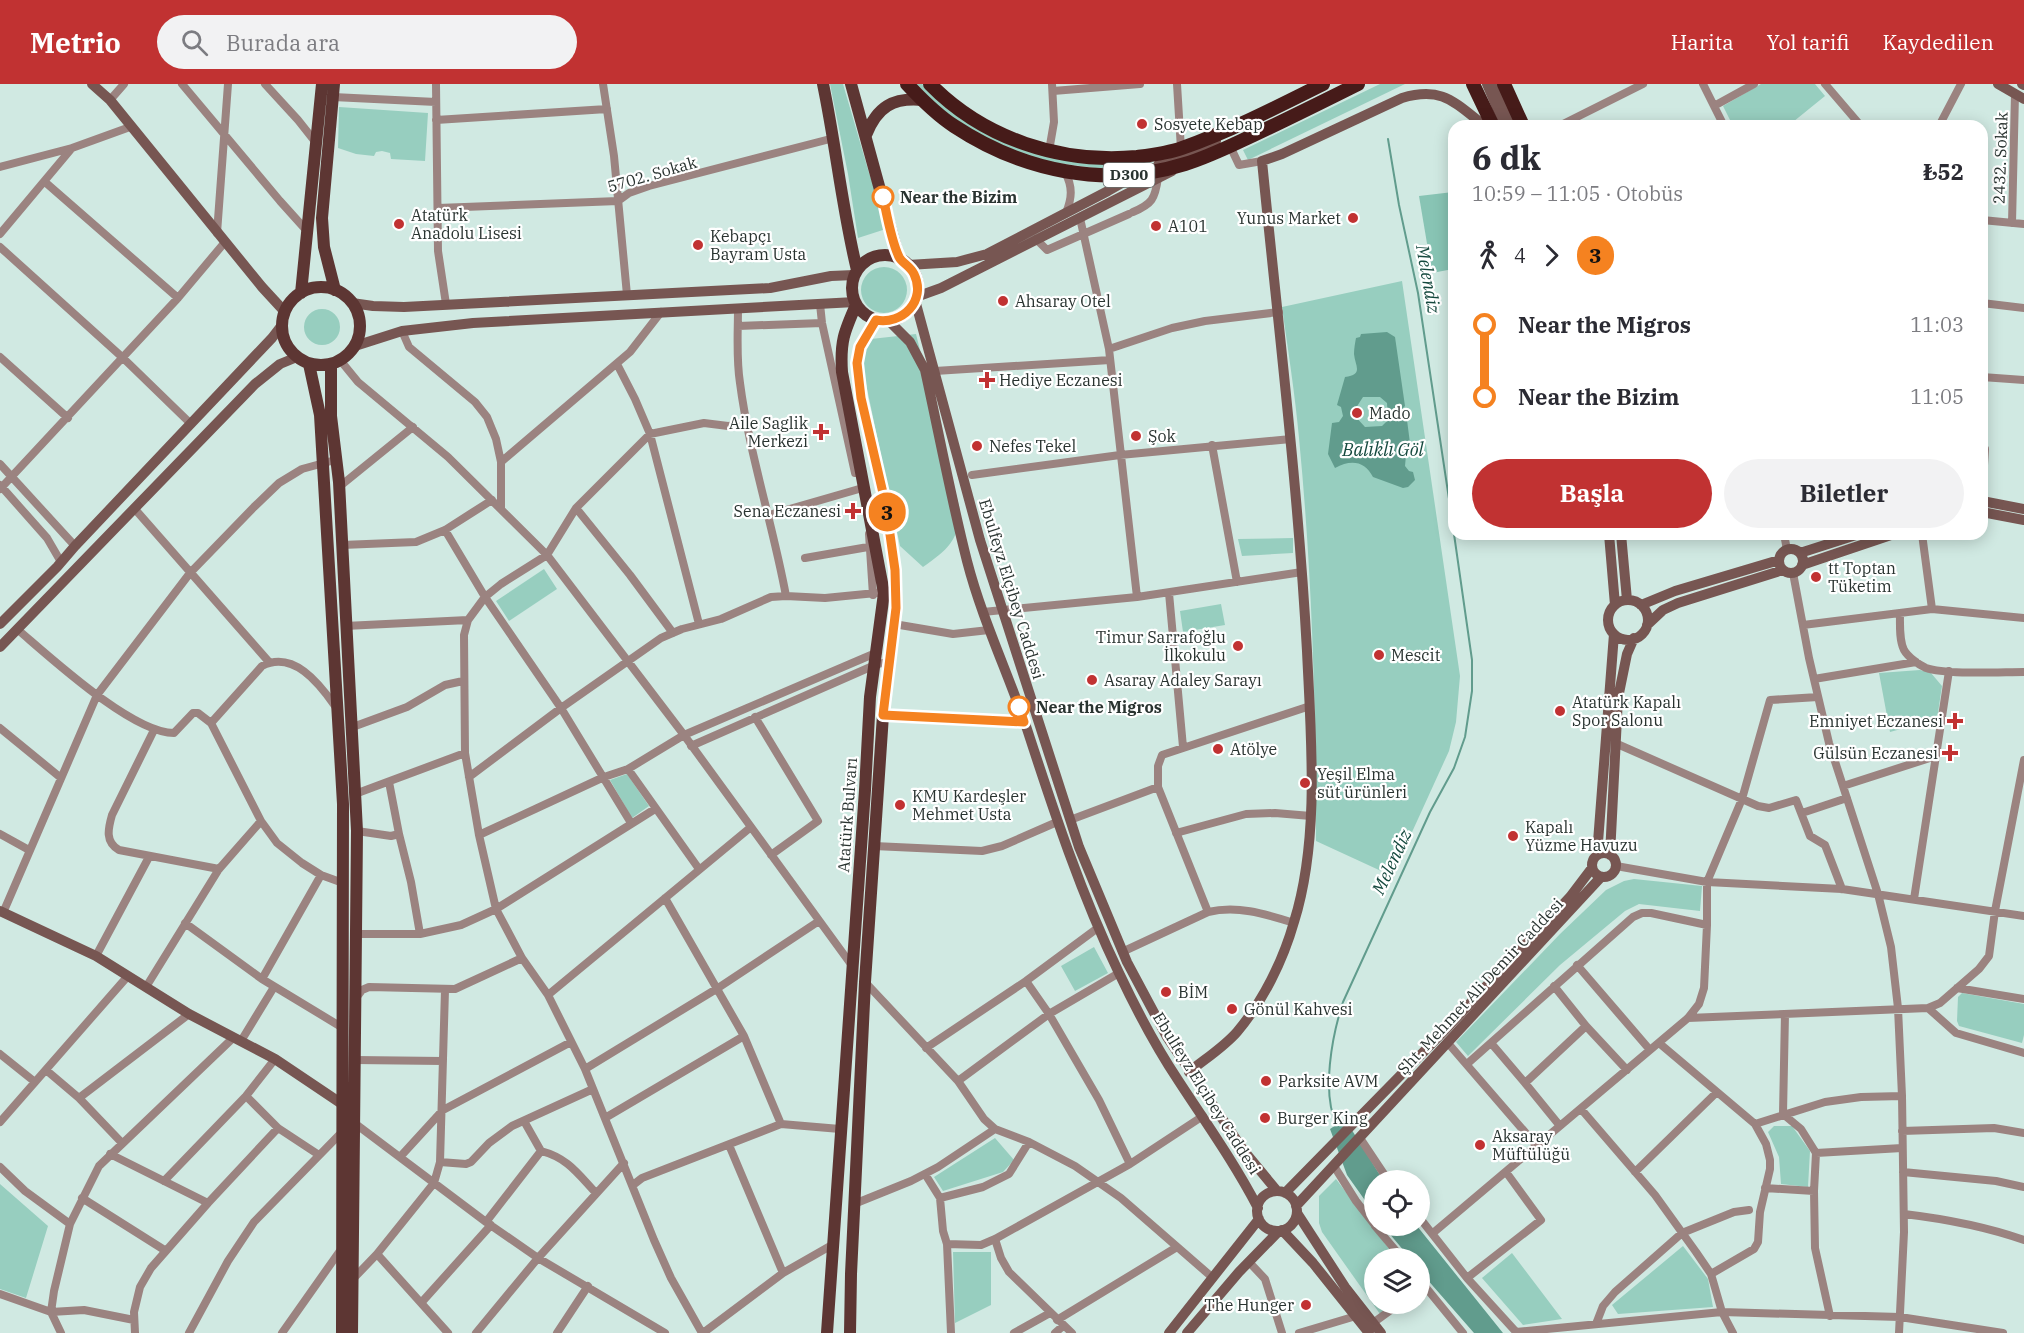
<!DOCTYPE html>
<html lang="tr">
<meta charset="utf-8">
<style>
:root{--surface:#fff;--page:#f2f2f3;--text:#2b2b33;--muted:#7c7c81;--accent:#c13232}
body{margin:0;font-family:"IBM Plex Serif",serif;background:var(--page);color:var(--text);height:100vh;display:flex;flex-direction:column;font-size:22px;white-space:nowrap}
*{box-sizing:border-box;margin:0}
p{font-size:20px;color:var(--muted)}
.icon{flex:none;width:33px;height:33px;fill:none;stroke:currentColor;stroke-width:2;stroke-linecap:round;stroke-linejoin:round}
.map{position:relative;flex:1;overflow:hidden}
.side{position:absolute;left:1448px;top:36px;width:540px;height:420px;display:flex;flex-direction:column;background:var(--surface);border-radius:18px;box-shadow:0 3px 15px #0003}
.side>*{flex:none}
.badge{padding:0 12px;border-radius:20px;font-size:21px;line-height:39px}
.fabs{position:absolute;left:1364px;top:1086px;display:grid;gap:12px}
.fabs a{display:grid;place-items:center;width:66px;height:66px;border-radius:50%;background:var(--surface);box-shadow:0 3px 15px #0003;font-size:30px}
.map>.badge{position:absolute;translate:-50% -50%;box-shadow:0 0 0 3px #fff}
.legs{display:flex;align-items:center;gap:9px;height:66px;padding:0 24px;font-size:20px}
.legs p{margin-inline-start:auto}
.overview{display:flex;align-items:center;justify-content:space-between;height:102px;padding:0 24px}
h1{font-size:33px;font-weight:800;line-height:45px}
.action{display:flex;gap:12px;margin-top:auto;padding:12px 24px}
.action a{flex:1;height:69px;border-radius:36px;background:var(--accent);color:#fff;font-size:24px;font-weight:800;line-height:69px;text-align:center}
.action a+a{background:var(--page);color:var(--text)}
ul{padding:0 24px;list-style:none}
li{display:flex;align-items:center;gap:21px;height:72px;font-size:22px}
li i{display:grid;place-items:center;width:9px;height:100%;margin:0 8px;background:currentColor}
li i::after{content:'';width:15px;height:15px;margin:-8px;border:4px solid;border-radius:50%;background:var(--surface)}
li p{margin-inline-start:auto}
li:first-child i{background:linear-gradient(#0000 50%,currentColor 0)}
li:last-child i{background:linear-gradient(currentColor 50%,#0000 0)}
header{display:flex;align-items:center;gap:36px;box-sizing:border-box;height:84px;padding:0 30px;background:var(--accent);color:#fff}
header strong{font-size:28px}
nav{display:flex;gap:33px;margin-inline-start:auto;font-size:21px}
.search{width:420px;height:54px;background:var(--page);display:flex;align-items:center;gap:15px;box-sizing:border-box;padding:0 21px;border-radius:33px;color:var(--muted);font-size:22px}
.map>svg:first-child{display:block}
</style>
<header>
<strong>Metrio</strong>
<div class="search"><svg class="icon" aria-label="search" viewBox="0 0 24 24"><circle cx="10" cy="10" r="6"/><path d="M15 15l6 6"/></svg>Burada ara</div>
<nav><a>Harita</a><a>Yol tarifi</a><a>Kaydedilen</a></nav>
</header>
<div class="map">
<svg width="2024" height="1249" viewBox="0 0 2024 1249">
<rect width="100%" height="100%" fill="#d0e9e2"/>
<path fill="#97cebf" d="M830 0H843L869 89 889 144 858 154 848 90Z
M910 0H922L961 31 1002 55 1140 74 1142 81 1124 85H1104L1048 78 1027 73 955 40Z
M1380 0H1405L1248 76 1243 66Z
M1761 0H1815L1825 12 1788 42H1733L1723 22Z
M339 23 428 29 425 77 391 75 390 69 382 67 376 68 374 72 356 70 338 64Z
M861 206a23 23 0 1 1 46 0a23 23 0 1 1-46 0Z
M1402 197 1460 592 1456 638 1449 667 1392 792 1316 757C1316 622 1312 488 1299 354 1295 310 1288 266 1282 223Z
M304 243a18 18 0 1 1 36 0a18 18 0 1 1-36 0Z
M916 250 960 426C959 457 947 466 923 483L900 462 861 276 862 256Z
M1293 454V469L1242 472 1238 455Z
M544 485 557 505 509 537 496 517Z
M1221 520 1225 541 1183 548 1180 527Z
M1920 586 1931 589 1942 602 1937 635 1890 648 1879 589Z
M627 690 649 722 632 734 610 696Z
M1634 795 1702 802 1700 827 1639 820 1625 827 1560 881 1468 972 1456 958 1560 850 1606 806 1624 797Z
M1094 863 1108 889 1075 907 1061 882Z
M1962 909 2024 920V951L2022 959 1959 942 1957 937 1958 913Z
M1774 1042H1792L1810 1067 1808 1103 1781 1100 1779 1073 1768 1048Z
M995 1054 1014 1076 1003 1088 943 1107 934 1093Z
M1336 1095 1396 1174H1374V1220H1391L1380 1230 1322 1148 1319 1139V1112Z
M0 1100 48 1142 26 1214 0 1205Z
M1683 1162 1708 1195 1713 1223 1618 1230 1612 1221Z
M953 1168H991V1221L955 1239Z
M1512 1169 1562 1235 1523 1241 1482 1194Z"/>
<path fill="#88c4b4" d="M1453 108V185L1432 189 1419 112Z"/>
<path fill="#619c8d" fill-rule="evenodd" d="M1387 248 1395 253 1405 322 1401 326V331L1407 336 1411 367 1406 371 1405 382 1409 387 1413 388 1415 396 1408 403 1403 404 1373 393C1365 377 1351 375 1335 384L1328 370 1332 339 1339 338 1343 332 1341 323 1337 321 1345 293C1364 290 1355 282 1354 270 1354 265 1355 259 1356 254L1360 253 1361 250ZM1363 313H1380L1387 319 1388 336 1382 342 1365 343 1354 331V327Z
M1345 1035 1383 1096H1374V1129L1347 1091 1330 1045Z
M1383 1142H1417L1503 1249H1474L1419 1186V1174H1410Z"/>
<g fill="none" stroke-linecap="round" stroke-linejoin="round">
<path stroke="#619c8d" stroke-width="2" d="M1388 55 1399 121 1418 209 1454 448
M1337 1042C1321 1009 1332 952 1343 918L1430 728 1454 684 1465 653 1472 607V576L1454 450"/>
<path stroke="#9b8380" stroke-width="8" d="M182 0 280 117 307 147
M265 0 298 36 317 60
M436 0 438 167 446 220
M603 0 614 72 627 211
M1177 0 1181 65
M1703 0 1724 42
M1825 0 1861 42
M1053 7 1140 0
M333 13 436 18
M110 16 124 0
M1714 22 1754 0
M436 36 607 25
M1559 42 1643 0
M1939 42 1961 0
M1230 62 1239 81 1262 77
M1049 67 1054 38 1052 0
M0 83 72 64
M1065 88C1073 103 1072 114 1066 129
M45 98 178 214
M438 124 618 117 629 109 649 102 834 54
M1133 128C1152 120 1155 115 1158 94
M1080 134 1109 265 1137 513
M1982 136 2024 140
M2012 139 2015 10
M217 149 228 0
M0 150 72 64 130 43
M1036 155 1047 166 1129 130
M0 163 122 273 191 340
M1982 219 2024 224
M820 220 822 239 855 389
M738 224C738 249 736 274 740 299 749 369 773 441 786 512
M738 242 822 239
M402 247 409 263 475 318 487 333 496 355 501 378
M1109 265 1172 244 1205 237 1279 228
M0 273 68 334
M340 276 358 298 448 373 547 471 684 651 853 883
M617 280 635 315 650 350 699 540
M935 287 1110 276
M1982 293 2024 296
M1212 361 1237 498
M1982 365H1985L1982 413
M0 380 75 462
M972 391 1120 371 1291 355
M0 401 47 454 61 478
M339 403 413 343
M0 405 178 214 225 158
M134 424 269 578
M501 424V378L630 268 661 228
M576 424 630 491 673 549
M769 431 859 405
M445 446 485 513 561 624 631 739
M869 450 873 511
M1784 450 1787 466
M1922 450 1932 525
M342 461 416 458 445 446 492 416
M805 474 868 463
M1793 489 1809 574 1829 659 1878 810 1891 863 1898 924 1902 1012 1904 1148 1899 1249
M1169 509 1183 663
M983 528 1137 513 1302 488
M1900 529C1900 540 1899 556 1904 566 1908 573 1919 581 1926 584 1947 591 2000 588 2024 588
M894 540 953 550 989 546
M1803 541 1932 525 2024 534
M345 542 468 536
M17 545C50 573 132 649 174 649L193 629H198L211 639 261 737 277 759 302 779 321 791 343 799
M1814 595 1916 578
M883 631 1024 638
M755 633 818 737 771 771
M211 639 262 582C293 566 319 599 335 622
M0 644 61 694
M350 644 407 623 445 601 463 597
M154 646 112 731C108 745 105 758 119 766L219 785
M1615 659 1758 722 1769 724 1796 716 1810 752 1825 761 1842 805
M691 662 875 581 890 577
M628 685 699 785
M469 693 561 624 661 554 682 545 721 535 771 513 786 512 825 514 886 508
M389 698 399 750
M1843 702 1936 672
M355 710 465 669
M1802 729 1847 714
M1070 736 1158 703
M357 747 391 752 399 750 411 798 420 850
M1176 749 1246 730 1275 729 1311 732
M0 750 29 766
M479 751 604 693 628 685 684 651 878 568
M874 762 982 767 1002 762 1057 738
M1616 782 1707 798 1842 805 2024 832
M665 814 744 952 781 1040
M1914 815 1949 587
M1208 828 1158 703V682L1162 671 1310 622
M3 829 97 611 190 489 254 423 279 399 302 385 335 376
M185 839 262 895 343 944
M356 850H420L461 841 496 825 655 725
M1122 868 1208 828C1238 821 1265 830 1294 839
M96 872 149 773
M1577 881 1650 966
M262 895 321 791
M864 897 958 997 984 1035 995 1045 1029 1058 1075 1082 1121 1114 1213 1194
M1026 897 1049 930 1099 1016 1130 1080
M146 903 219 785 261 737
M1957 904 2024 915
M445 906 440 1078 434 1099 377 1170 448 1249
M548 911 751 743
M356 914 362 906 369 903 455 905 522 874
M1928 924 1956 949 2024 969
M1785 930 1783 1030 1801 1045 1816 1069 1814 1107 1815 1164 1830 1232
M1688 934 1928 924 1940 919 1979 885 1989 872 1995 827 2024 676
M1586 942 1627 986
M241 957 274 903
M1447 958 1537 1062
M1491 959 1525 999 1586 942 1554 902
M1659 959 1755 1040 1766 1060 1770 1076V1085L1760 1128 1758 1158 1754 1165 1711 1190
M926 964 1026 897 1099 843
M0 970 35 998
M355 976 443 977
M1467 980 1633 833 1642 829H1651L1707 841
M585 985 718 904 819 837
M46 986 79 1014 122 1059
M958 997 1049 930 1119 889
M1525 999 1560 1042
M246 1012 278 1044 319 1071
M79 1014 189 930
M1581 1025 1655 1111 1696 1168 1711 1190 1722 1228 1733 1249
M605 1034 744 952
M524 1037 541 1067
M0 1038 127 893
M353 1038 486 1138 538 1174 665 1249
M1755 1040 1825 1018 1861 1013 1902 1012
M1902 1047 1994 1044 2024 1049
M1360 1054 1388 1096
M729 1061 783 1189
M1816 1069 1902 1064
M110 1070 208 1119
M400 1073 443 1026 571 958
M440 1078 466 1080 471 1078 489 1059 512 1042 593 1005
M1334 1082 1356 1117 1374 1140
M0 1083 25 1107 70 1140
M1635 1088 1717 1008
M1903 1088 1996 1097 2024 1103
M925 1090 940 1114
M164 1097 246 1012 275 975
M633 1101 642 1094 781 1040 840 1045
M1765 1104 1814 1107
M82 1114 166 1167
M854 1120 911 1097 938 1083 995 1045
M1904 1130C1946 1135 1984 1142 2024 1156
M1419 1133 1467 1194 1517 1249
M486 1138 541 1067C568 1074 578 1090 596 1109
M1375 1142 1402 1174
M1433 1149 1688 934 1699 920 1704 904 1707 841V798L1742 715 1770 616 1818 613
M995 1155 1001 1174 1009 1188 1072 1249
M947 1160 981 1161 995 1155 1130 1080 1203 1032
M1249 1178 1265 1195 1282 1249
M1467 1194 1541 1136 1506 1088
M353 1195 377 1170
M1419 1195 1463 1249
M0 1210 51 1228 84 1226 134 1236
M421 1219 491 1141
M1057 1236 1177 1163
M1373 1239 1399 1220
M1596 1240 1603 1222 1615 1208 1682 1149 1734 1128 1749 1126
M1516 1248 1722 1228 1900 1233 2003 1249
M61 1249 51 1228 54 1207 70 1140 99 1082 233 954
M135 1249 134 1228 140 1203 151 1184 208 1119 278 1044
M189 1249 228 1177 254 1138 342 1048
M282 1249 342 1164
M476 1249 538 1174 624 1079
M557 1249 588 1202
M702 1249 671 1194 654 1156 585 985 548 911 522 874 496 825 479 751 465 669 464 551 468 536 485 513 501 500 547 471 576 424 650 350 704 339 728 342 747 340
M703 1249 783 1189 832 1161
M951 1249 947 1160 943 1147 940 1114 983 1103 1009 1090 1029 1058
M1014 1249 1050 1229
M1055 1249 1063 1242
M1299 1249 1356 1232"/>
<path stroke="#775652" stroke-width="10" d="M92 0 110 16 262 203 285 228
M1487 0 1505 42
M1496 0 1513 42
M1998 0 2024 15
M2022 0 2024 1
M1158 81 1198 66 1216 57
M908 181 957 178 987 170 1108 107 1136 91
M916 213 941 204 1172 87
M915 216 980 456 1079 763 1127 878 1167 953 1244 1067 1277 1107
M352 219 373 222 404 223 770 204 831 192 854 191
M889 237 910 258 925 286C939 350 951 414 967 477 982 535 1008 589 1027 645 1054 728 1081 810 1119 889 1136 925 1156 963 1178 996 1206 1039 1234 1078 1258 1124
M355 262 402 247 473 239 855 218
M1982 417 2024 425
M1982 428 2024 436
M1609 450 1615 521
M1621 450 1627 516
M1779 477a12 12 0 1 1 24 0a12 12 0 1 1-24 0Z
M1800 469 1859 450
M1802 481 1894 450
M1608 536a20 20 0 1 1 40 0a20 20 0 1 1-40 0Z
M1641 521 1675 507 1779 476
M0 540 57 483 75 462 272 254 282 241
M1647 541 1663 526 1678 519 1783 486
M0 563 255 300 280 280 297 273
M1592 781a12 12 0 1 1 24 0a12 12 0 1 1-24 0Z
M1597 771 1614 550
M1610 771 1618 614 1627 570 1634 554
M0 827 96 872 189 930 275 975 342 1020
M1189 988C1205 975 1224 963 1237 948 1263 917 1283 877 1294 838 1320 755 1311 654 1307 567 1298 403 1278 240 1262 77L1282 70 1402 14C1442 2 1454 18 1485 42
M1257 1127a20 20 0 1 1 40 0a20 20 0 1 1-40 0Z
M1285 1109 1446 945 1570 813 1592 784
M1296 1122 1601 793
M1297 1129 1345 1203 1381 1249
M1282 1146 1313 1179 1369 1249
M1169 1249 1259 1135
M1187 1249 1239 1188 1279 1147"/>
<path stroke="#5d3633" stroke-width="12" d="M334 0 322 134 324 163 335 206
M823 0C836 62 842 125 857 186
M851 0 899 175
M866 51C877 23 893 13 923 16
M852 204a33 33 0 1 1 66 0a33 33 0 1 1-66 0Z
M282 242a39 39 0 1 1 78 0a39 39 0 1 1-78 0Z
M301 209 322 0
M309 280 320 331 343 720 342 1249
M331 280V332L339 398 357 747 352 1249
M827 1249 865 706 870 613 884 509 842 288C840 258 844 248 856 221
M850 1249 851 1190 865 898 883 631 896 524 895 486 886 422 861 314 857 279 860 263 876 236"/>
<path stroke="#461b19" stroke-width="14" d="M907 0C921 15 937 31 954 42 1022 87 1106 105 1185 80 1205 74 1224 65 1243 56 1282 38 1320 19 1358 0
M930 0C984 55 1061 80 1137 73 1152 71 1168 69 1182 64 1230 47 1277 23 1323 0
M1473 0 1493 42
M1504 0 1523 42"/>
</g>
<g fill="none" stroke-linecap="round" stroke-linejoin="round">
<g stroke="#fff" stroke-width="14">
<path id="line-1" d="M883 113C887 131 891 156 899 173 902 179 910 182 914 190 927 217 902 241 876 236L860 263 857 279 861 314 886 422 895 486 896 524 883 631 1024 638 1019 623"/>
</g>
<use href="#line-1" stroke="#f58220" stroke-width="9"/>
</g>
<g fill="#c13232" stroke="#fff" stroke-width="2">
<circle cx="1142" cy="40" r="6"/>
<circle cx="1353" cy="134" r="6"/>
<circle cx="399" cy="140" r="6"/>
<circle cx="1156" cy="142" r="6"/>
<circle cx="698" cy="161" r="6"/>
<circle cx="1003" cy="217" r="6"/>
<path d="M984 287h6v6h6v6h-6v6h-6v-6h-6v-6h6z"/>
<circle cx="1357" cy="329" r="6"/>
<path d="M818 339h6v6h6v6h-6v6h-6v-6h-6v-6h6z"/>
<circle cx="1136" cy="352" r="6"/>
<circle cx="977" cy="362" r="6"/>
<path d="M850 418h6v6h6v6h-6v6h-6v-6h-6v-6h6z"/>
<circle cx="1816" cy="493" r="6"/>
<circle cx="1238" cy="562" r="6"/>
<circle cx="1379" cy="571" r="6"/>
<circle cx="1092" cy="596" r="6"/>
<circle cx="1560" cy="627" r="6"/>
<path d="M1952 628h6v6h6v6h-6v6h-6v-6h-6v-6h6z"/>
<circle cx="1218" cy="665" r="6"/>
<path d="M1947 660h6v6h6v6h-6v6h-6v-6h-6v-6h6z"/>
<circle cx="1305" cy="699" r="6"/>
<circle cx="900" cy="721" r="6"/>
<circle cx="1513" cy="752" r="6"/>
<circle cx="1166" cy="908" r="6"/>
<circle cx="1232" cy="925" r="6"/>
<circle cx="1266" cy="997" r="6"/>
<circle cx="1265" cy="1034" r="6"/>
<circle cx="1480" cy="1061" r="6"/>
<circle cx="1306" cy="1221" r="6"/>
</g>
<g fill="#fff" stroke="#f58220" stroke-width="3">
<circle cx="883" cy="113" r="10"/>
<circle cx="1019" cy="623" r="10"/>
</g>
<g text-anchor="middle" stroke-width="4.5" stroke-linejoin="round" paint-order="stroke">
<rect fill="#fff" stroke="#69706e" stroke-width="1.5" x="1103.5" y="79" width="51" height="24" rx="4.5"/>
<g font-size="15" font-weight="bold" fill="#293330">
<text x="1129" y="96">D300</text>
</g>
<g font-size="16" fill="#293330" stroke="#fff" text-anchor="start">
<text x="1154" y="46">Sosyete Kebap</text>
<text x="411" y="137">Atatürk<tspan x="411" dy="18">Anadolu Lisesi</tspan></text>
<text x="1341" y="140" text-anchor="end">Yunus Market</text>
<text x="1168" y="148">A101</text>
<text x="710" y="158">Kebapçı<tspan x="710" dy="18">Bayram Usta</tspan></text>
<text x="1015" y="223">Ahsaray Otel</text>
<text x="999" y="302">Hediye Eczanesi</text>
<text x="1369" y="335">Mado</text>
<text x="808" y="345" text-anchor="end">Aile Saglik<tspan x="808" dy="18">Merkezi</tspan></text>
<text x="1148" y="358">Şok</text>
<text x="989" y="368">Nefes Tekel</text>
<text x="841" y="433" text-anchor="end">Sena Eczanesi</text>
<text x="1828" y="490">tt Toptan<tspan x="1828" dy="18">Tüketim</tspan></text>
<text x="1226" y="559" text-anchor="end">Timur Sarrafoğlu<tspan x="1226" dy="18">İlkokulu</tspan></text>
<text x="1391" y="577">Mescit</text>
<text x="1104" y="602">Asaray Adaley Sarayı</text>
<text x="1572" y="624">Atatürk Kapalı<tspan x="1572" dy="18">Spor Salonu</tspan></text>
<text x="1943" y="643" text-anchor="end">Emniyet Eczanesi</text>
<text x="1230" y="671">Atölye</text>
<text x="1938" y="675" text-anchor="end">Gülsün Eczanesi</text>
<text x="1317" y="696">Yeşil Elma<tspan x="1317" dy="18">süt ürünleri</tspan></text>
<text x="912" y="718">KMU Kardeşler<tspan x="912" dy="18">Mehmet Usta</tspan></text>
<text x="1525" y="749">Kapalı<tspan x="1525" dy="18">Yüzme Havuzu</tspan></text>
<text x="1178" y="914">BİM</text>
<text x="1244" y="931">Gönül Kahvesi</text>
<text x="1278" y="1003">Parksite AVM</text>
<text x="1277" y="1040">Burger King</text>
<text x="1492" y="1058">Aksaray<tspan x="1492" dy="18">Müftülüğü</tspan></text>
<text x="1294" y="1227" text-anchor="end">The Hunger</text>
</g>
<g font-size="16" fill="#293330" stroke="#fff">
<text transform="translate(2000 74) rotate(-88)" y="6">2432. Sokak</text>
<text transform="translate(652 90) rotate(-16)" y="6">5702. Sokak</text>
<text transform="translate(1012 505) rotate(73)" y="6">Ebulfeyz Elçibey Caddesi</text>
<text transform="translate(847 731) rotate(-86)" y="6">Atatürk Bulvarı</text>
<text transform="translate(1480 902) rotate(-47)" y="6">Şht. Mehmet Ali Demir Caddesi</text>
<text transform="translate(1207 1009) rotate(58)" y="6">Ebulfeyz Elçibey Caddesi</text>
</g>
<g font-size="16" font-weight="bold" fill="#293330" stroke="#fff" text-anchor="start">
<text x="900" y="119">Near the Bizim</text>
<text x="1036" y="629">Near the Migros</text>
</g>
<g font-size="18" font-style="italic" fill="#15493e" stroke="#fff">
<text transform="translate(1428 195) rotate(80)" y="6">Melendiz</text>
<text x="1383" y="372">Balıklı Göl</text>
<text transform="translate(1392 778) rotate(-65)" y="6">Melendiz</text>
</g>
</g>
</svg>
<div class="fabs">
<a><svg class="icon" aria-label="locate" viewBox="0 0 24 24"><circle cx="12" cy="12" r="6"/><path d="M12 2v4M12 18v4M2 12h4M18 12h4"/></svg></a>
<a><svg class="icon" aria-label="layers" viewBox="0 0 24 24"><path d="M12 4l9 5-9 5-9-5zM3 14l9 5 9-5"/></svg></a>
</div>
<b class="badge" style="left:887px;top:428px;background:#f58220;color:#111">3</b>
<section class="side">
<div class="overview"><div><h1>6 dk</h1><p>10:59 – 11:05 · Otobüs</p></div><b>₺52</b></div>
<div class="legs"><svg class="icon" aria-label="walk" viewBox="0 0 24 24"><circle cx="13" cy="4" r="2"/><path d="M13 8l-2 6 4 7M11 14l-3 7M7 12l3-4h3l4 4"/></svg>4<svg class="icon" aria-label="forward" viewBox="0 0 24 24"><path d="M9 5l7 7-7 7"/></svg><b class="badge" style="background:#f58220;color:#111">3</b></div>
<ul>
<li><i style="color:#f58220"></i><b>Near the Migros</b><p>11:03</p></li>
<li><i style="color:#f58220"></i><b>Near the Bizim</b><p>11:05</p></li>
</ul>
<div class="action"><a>Başla</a><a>Biletler</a></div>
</section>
</div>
